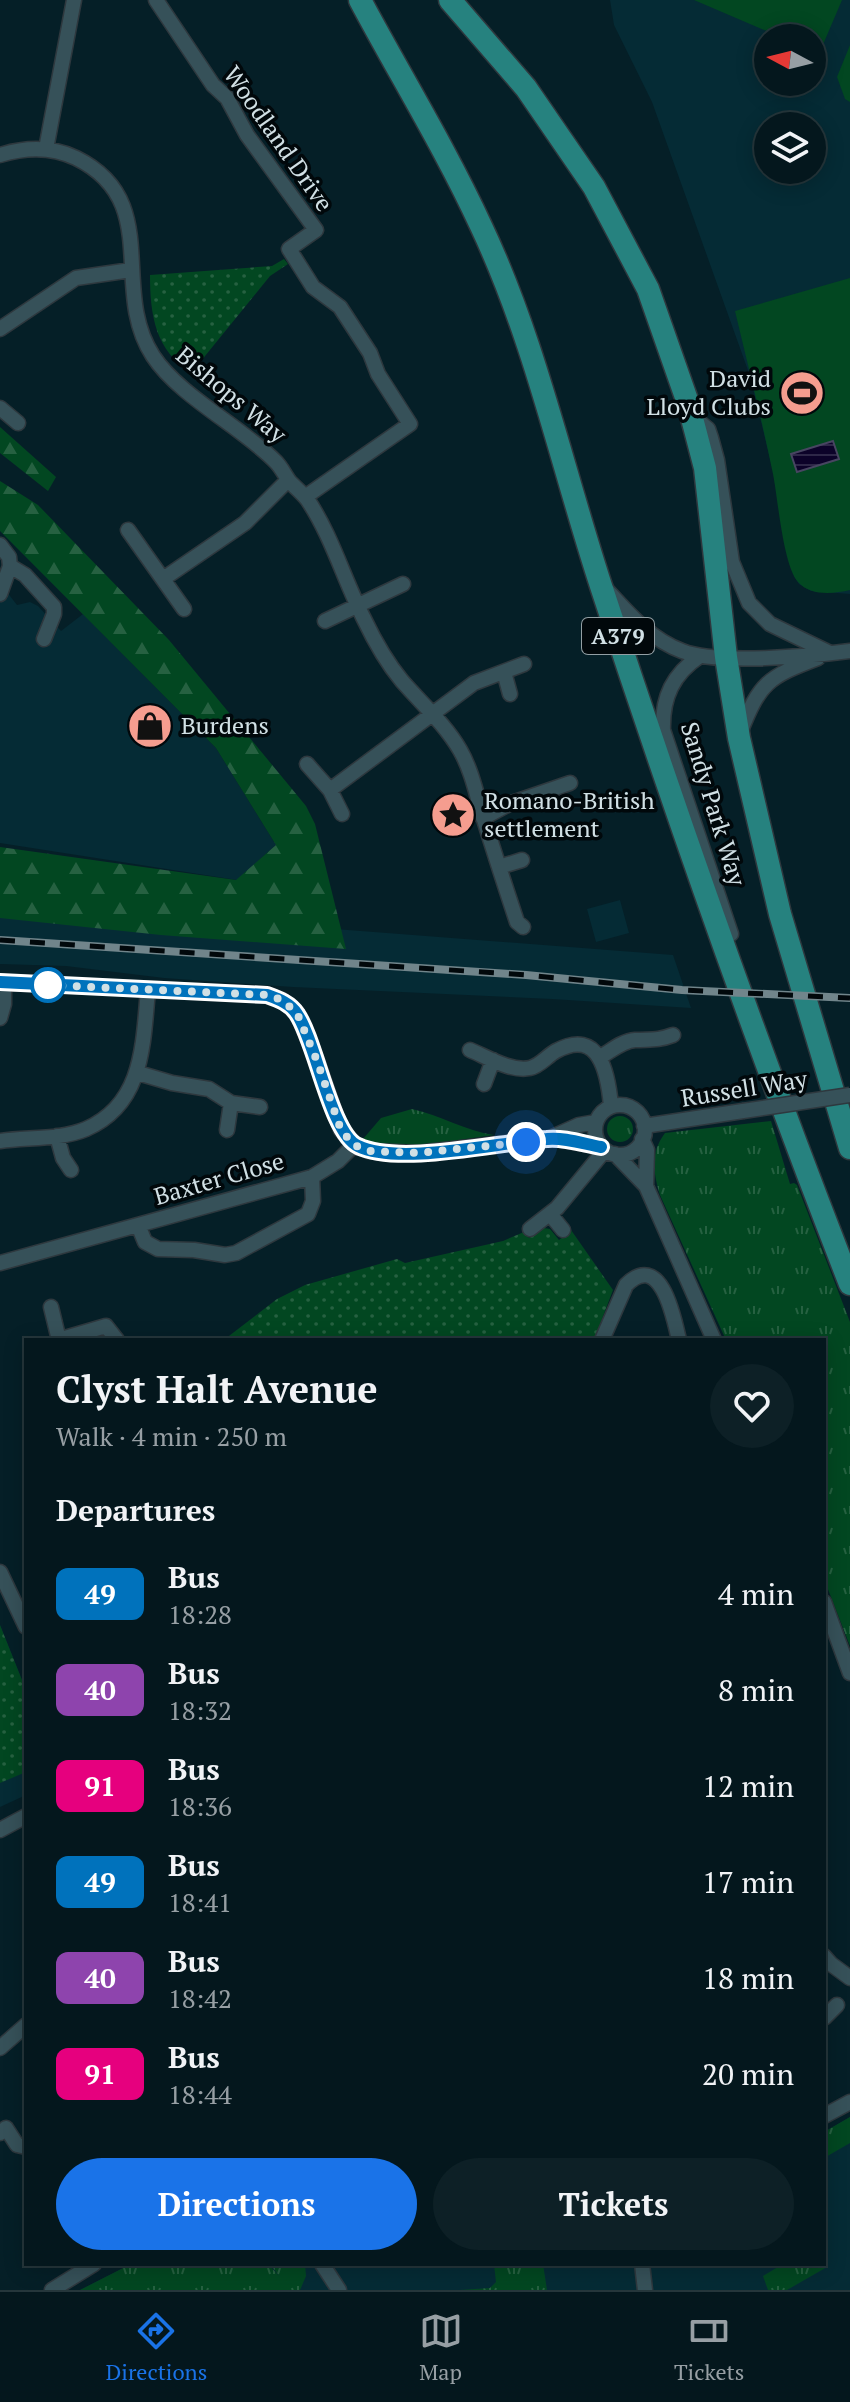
<!DOCTYPE html>
<meta charset="utf-8">
<style>
:root{--surface:#04171d;--page:#0d2026;--text:#f1f3f6;--muted:#979fa4;--line:#25363b;--accent:#1a73e8}
body{margin:0;font-family:"PT Serif",serif;background:var(--page);color:var(--text);height:100vh;display:flex;flex-direction:column;font-size:30px;white-space:nowrap}
*{box-sizing:border-box;margin:0}
p{font-size:26px;color:var(--muted)}
.icon{flex:none;width:44px;height:44px;fill:none;stroke:currentColor;stroke-width:2;stroke-linecap:round;stroke-linejoin:round}
.map{position:relative;flex:1;overflow:hidden}
.panel{position:absolute;left:24px;top:1338px;width:802px;height:928px;display:flex;flex-direction:column;background:var(--surface);border-radius:0px;box-shadow:0 4px 20px #0003,0 0 0 2px var(--line)}
.panel>*{flex:none}
.badge{padding:0 16px;border-radius:12px;font-size:28px;line-height:52px}
.needle{width:52px;rotate:277deg}
.fabs{position:absolute;left:754px;top:24px;display:grid;gap:16px}
.fabs a{display:grid;place-items:center;width:72px;height:72px;border-radius:50%;background:var(--surface);box-shadow:0 4px 20px #0003,0 0 0 2px var(--line);font-size:40px}
.you{position:absolute;width:40px;height:40px;margin:-20px;border:6px solid #fff;border-radius:50%;background:#1a73e8;box-shadow:0 0 0 12px #1a73e833}
.map>.badge{position:absolute;translate:-50% -50%;box-shadow:0 0 0 4px #fff}
h2{padding:0 32px;font-size:30px;line-height:72px}
.round{display:grid;place-items:center;flex:none;width:84px;height:84px;border-radius:42px;background:var(--page)}
.summary{display:flex;align-items:center;justify-content:space-between;height:136px;padding:0 32px}
h1{font-size:38px;font-weight:800;line-height:60px}
.action{display:flex;gap:16px;margin-top:auto;padding:16px 32px}
.action a{flex:1;height:92px;border-radius:48px;background:var(--accent);color:#fff;font-size:32px;font-weight:800;line-height:92px;text-align:center}
.action a+a{background:var(--page);color:var(--text)}
ul{padding:0;list-style:none}
li{display:flex;align-items:center;gap:24px;height:96px;padding:0 32px}
li div{flex:1}
li b{display:block;font-size:30px}
li em{font-style:normal}
li .badge{min-width:88px;font-weight:700;text-align:center}
.dock{display:flex;justify-content:space-around;align-items:center;height:112px;border-top:2px solid var(--line);background:var(--surface);font-size:22px;color:var(--muted)}
.dock a{display:grid;justify-items:center;gap:4px}
.dock .selected{color:var(--accent)}
.map>svg:first-child{display:block}
</style>
<div class="map">
<svg width="850" height="2290" viewBox="0 0 850 2290">
<defs>
<pattern id="grass-tufts" width="24" height="20" patternUnits="userSpaceOnUse" patternTransform="scale(2)"><rect width="24" height="20" fill="#024721"/><path d="M3 7l-1-3M5 7V3M7 7l1-3M15 17l-1-3M17 17v-4M19 17l1-3" fill="none" stroke="#266141"/></pattern>
<pattern id="forest-firs" width="22" height="20" patternUnits="userSpaceOnUse" patternTransform="scale(2)"><rect width="22" height="20" fill="#024721"/><path d="M5 1l3.5 6h-7zM16 11l3.5 6h-7z" fill="#266141"/></pattern>
<pattern id="park-dots" width="8" height="8" patternUnits="userSpaceOnUse" patternTransform="scale(2)"><rect width="8" height="8" fill="#024721"/><path d="M2 2h.1M6 6h.1" fill="none" stroke="#266141" stroke-width="1.8" stroke-linecap="round"/></pattern>
<pattern id="water-rules" width="6" height="5" patternUnits="userSpaceOnUse" patternTransform="scale(2)"><rect width="6" height="5" fill="#0c0229"/><path d="M0 2.5h6" fill="none" stroke="#2e2748"/></pattern>
</defs>
<rect width="100%" height="100%" fill="#051f27"/>
<path fill="#052b35" fill-rule="evenodd" d="M610 0H850V594L811 591 799 584 794 576 774 475 750 376 652 102 614 25ZM768 38H812V82H768ZM768 126H812V170H768Z
M0 583 17 605 30 602 38 606 61 631 83 614 216 748 276 845 237 880 0 843Z
M620 900 629 933 596 942 587 909Z
M0 903 673 955 691 1008 552 999 293 987 164 978 66 966 0 964Z
M0 1625 26 1690V1795L0 1807Z
M850 2117V2290H80L131 2264H824V2132Z"/>
<path fill="url(#grass-tufts)" d="M412 1109C440 1115 465 1131 494 1135 452 1140 404 1152 363 1139L381 1118Z
M607 1129a13 13 0 1 1 26 0a13 13 0 1 1-26 0Z
M771 1121 790 1184 794 1183 797 1185 850 1322V1646L824 1579V1340H726L660 1195C653 1172 650 1153 665 1133Z
M850 2117V2143L824 2158V2132Z
M824 2254 827 2260V2267L787 2290H768L763 2276 783 2264H824Z
M131 2264H268L280 2277 270 2264H305L306 2276 300 2290H80Z
M494 2264H543L547 2290H460L490 2288 496 2282Z"/>
<path fill="url(#forest-firs)" d="M0 427 56 477 48 491 0 453Z
M0 481 38 505 169 640 306 806 315 824 346 949 161 935 0 918V847L236 880 276 845 216 748 0 531Z"/>
<path fill="url(#park-dots)" d="M284 259 288 264 270 276 192 372C155 352 150 314 150 275L272 266Z
M544 1228 550 1229 559 1240 571 1230 613 1290 594 1340 225 1339 277 1299 305 1285 397 1259 405 1263 503 1241 524 1232 529 1238Z
M0 1625 26 1690V1772L0 1783Z"/>
<path fill="#024721" d="M694 0H842L819 54 812 51V38H783Z
M850 45V102L845 99 837 77Z
M850 278V590C833 594 810 596 798 582 783 565 778 499 773 474 762 420 748 366 735 311Z"/>
<path fill="url(#water-rules)" stroke="#474561" stroke-width="2" d="M833 441 839 459 797 472 791 454Z"/>
<g fill="none" stroke-linecap="round" stroke-linejoin="round">
<g stroke="#2e383e" stroke-width="17">
<path id="street" d="M156 0 213 85 227 98 247 135 316 230 289 249 313 287 340 307 370 353 378 374 410 424 305 497
M46 149 74 0
M0 155C26 147 51 146 76 158 164 201 109 289 153 356 179 396 242 427 276 462 282 468 285 476 290 482 296 488 302 493 307 499 332 536 344 580 364 619 374 640 387 663 402 681 422 704 445 724 460 750 471 769 476 792 482 813 493 849 505 886 517 922L523 927
M0 329 76 278 131 270
M0 408 18 423
M692 416 708 429 711 438 717 460 732 562 749 603 770 624 830 653
M128 530 184 609
M0 545 9 557 10 566 25 575 54 607V614L44 639
M163 579 245 523 288 480
M606 589C629 614 650 639 682 651 717 665 812 656 850 651
M0 594 10 566
M325 621 403 584
M700 656C673 674 662 697 663 730L731 934
M504 672 510 694
M740 733C760 682 768 677 818 658
M307 764 330 790 342 814
M330 790 474 683 524 664
M483 818 509 804 570 783
M499 867 522 860
M0 982 267 995 282 1000 297 1013 317 1061 341 1130 354 1145 369 1151 418 1153 550 1138 579 1125 596 1122
M0 1018 4 1004V982
M470 1050C487 1057 511 1072 530 1068 540 1066 547 1056 556 1051 600 1027 608 1074 611 1106
M600 1057C611 1051 622 1041 635 1040 651 1039 657 1041 673 1035
M138 1073 172 1083 209 1089 231 1103 260 1107
M484 1084 493 1060
M595 1130a25 25 0 1 1 50 0a25 25 0 1 1-50 0Z
M644 1126 743 1111
M227 1130 231 1103
M57 1136 63 1158 71 1170
M550 1138 601 1147
M642 1139 647 1150 646 1186
M0 1141C28 1137 60 1140 86 1129 144 1104 143 1043 148 990
M615 1154 646 1186 714 1340
M550 1214 563 1230
M138 1225 145 1242 158 1249 194 1250 225 1255 236 1253 308 1214 313 1201 312 1177
M530 1229 557 1208 605 1150
M0 1263 312 1177 338 1161 354 1145
M51 1307 59 1340
M58 1340 106 1326 117 1340
M602 1340 626 1285C661 1250 674 1318 679 1340
M0 1572 26 1627
M824 1602 850 1673
M0 1830 26 1816
M824 1956 831 1964 850 1978
M824 2018 837 2005
M0 2048 26 2025
M824 2116 850 2102
M0 2133 6 2128 17 2145 26 2147
M322 2264 339 2290
M642 2264 645 2290
M52 2290 94 2264"/>
</g>
<g stroke="#2e383e" stroke-width="25">
<path id="primary" d="M360 0C400 75 445 148 481 226 535 340 562 467 601 586 678 821 760 1054 850 1284
M450 0 526 88 594 187 648 289 688 403 705 468 726 657 739 738 780 914 850 1148"/>
</g>
<use href="#street" stroke="#365159" stroke-width="14"/>
<use href="#primary" stroke="#26827f" stroke-width="22"/>
<g stroke="#71858b" stroke-width="8">
<path id="rail" d="M0 940 526 975 682 990 850 998"/>
</g>
<use href="#rail" stroke="#01080b" stroke-width="5" stroke-dasharray="15" stroke-linecap="butt"/>
<g stroke="#2e383e" stroke-width="17" stroke-linecap="butt">
<path id="street-bridge" d="M743 1111 850 1095"/>
</g>
<use href="#street-bridge" stroke="#365159" stroke-width="14"/>
</g>
<g fill="none" stroke-linecap="round" stroke-linejoin="round">
<g stroke="#fff" stroke-width="18">
<path id="line" d="M0 982 267 995C278 999 290 1003 297 1014 316 1042 331 1134 358 1146 400 1166 499 1142 547 1139 564 1137 584 1144 601 1147"/>
</g>
<use href="#line" stroke="#0072bc" stroke-width="12"/>
<path stroke="#d1e0e5" stroke-width="8" stroke-dasharray="0 14.4" d="M48 985 267 995 282 1000 297 1013 317 1061 341 1130 354 1145 369 1151 418 1153 526 1142"/>
</g>
<defs>
<g id="stadium-disc" transform="scale(2.3)"><circle r="9.5" fill="#f59d8f" stroke="#01080b"/><path d="M0-5a6.5 5 0 1 0 0 10a6.5 5 0 1 0 0-10ZM-3.5-1.8h7v3.6h-7Z" fill="#111"/></g>
<g id="shop-disc" transform="scale(2.3)"><circle r="9.5" fill="#f59d8f" stroke="#01080b"/><path d="M-5-2.5h2.3a2.7 3.5 0 0 1 5.4 0H5L5.5 6h-11ZM-1.5-2.5h3a1.5 2.3 0 0 0-3 0Z" fill="#111"/></g>
<g id="sight-disc" transform="scale(2.3)"><circle r="9.5" fill="#f59d8f" stroke="#01080b"/><path d="M0-6L1.8-2.2L6-1.7L2.9 1.2L3.7 5.4L0 3.3L-3.7 5.4L-2.9 1.2L-6-1.7L-1.8-2.2Z" fill="#111"/></g>
</defs>
<g fill-rule="evenodd">
<use href="#stadium-disc" x="802" y="393"/>
<use href="#shop-disc" x="150" y="726"/>
<use href="#sight-disc" x="453" y="815"/>
</g>
<circle fill="#fff" stroke="#0072bc" stroke-width="4" cx="48" cy="985" r="16"/>
<g text-anchor="middle" stroke-width="7" stroke-linejoin="round" paint-order="stroke">
<rect fill="#01080b" stroke="#939fa4" stroke-width="2" x="582" y="618" width="72" height="36" rx="6"/>
<g font-size="22" font-weight="bold" fill="#d1e0e5">
<text x="618" y="644">A379</text>
</g>
<g font-size="24" fill="#d1e0e5" stroke="#01080b">
<text transform="translate(278 139) rotate(55)" y="8">Woodland Drive</text>
<text transform="translate(231 395) rotate(40)" y="8">Bishops Way</text>
<text transform="translate(713 804) rotate(73)" y="8">Sandy Park Way</text>
<text transform="translate(744 1089) rotate(-9)" y="8">Russell Way</text>
<text transform="translate(219 1179) rotate(-16)" y="8">Baxter Close</text>
</g>
<g font-size="24" fill="#d1e0e5" stroke="#01080b" text-anchor="start">
<text x="771" y="387" text-anchor="end">David<tspan x="771" dy="28">Lloyd Clubs</tspan></text>
<text x="181" y="734">Burdens</text>
<text x="484" y="809">Romano-British<tspan x="484" dy="28">settlement</tspan></text>
</g>
</g>
</svg>
<div class="fabs">
<a><svg class="needle" viewBox="-14 -14 28 28"><path d="M0-13l5 13h-10z" fill="#e53935"/><path d="M0 13l5-13h-10z" fill="#979fa4"/></svg></a>
<a><svg class="icon" aria-label="layers" viewBox="0 0 24 24"><path d="M12 4l9 5-9 5-9-5zM3 14l9 5 9-5"/></svg></a>
</div>
<div class="you" style="left:526px;top:1142px"></div>
<section class="panel">
<div class="summary"><div><h1>Clyst Halt Avenue</h1><p>Walk · 4 min · 250 m</p></div><a class="round"><svg class="icon" aria-label="heart" viewBox="0 0 24 24"><path d="M12 20l-8-8c-3-5 5-10 8-4 3-6 11-1 8 4z"/></svg></a></div>
<h2>Departures</h2>
<ul>
<li><span class="badge" style="background:#0072bc;color:#fff">49</span><div><b>Bus</b><p>18:28</p></div><em>4 min</em></li>
<li><span class="badge" style="background:#8e44ad;color:#fff">40</span><div><b>Bus</b><p>18:32</p></div><em>8 min</em></li>
<li><span class="badge" style="background:#e6007e;color:#fff">91</span><div><b>Bus</b><p>18:36</p></div><em>12 min</em></li>
<li><span class="badge" style="background:#0072bc;color:#fff">49</span><div><b>Bus</b><p>18:41</p></div><em>17 min</em></li>
<li><span class="badge" style="background:#8e44ad;color:#fff">40</span><div><b>Bus</b><p>18:42</p></div><em>18 min</em></li>
<li><span class="badge" style="background:#e6007e;color:#fff">91</span><div><b>Bus</b><p>18:44</p></div><em>20 min</em></li>
</ul>
<div class="action"><a>Directions</a><a>Tickets</a></div>
</section>
</div>
<nav class="dock">
<a class="selected"><svg class="icon" aria-label="directions" viewBox="0 0 24 24"><path d="M12 3l9 9-9 9-9-9zM9 14v-3h6M13 9l2 2-2 2"/></svg>Directions</a>
<a><svg class="icon" aria-label="map" viewBox="0 0 24 24"><path d="M3 6l6-2 6 2 6-2v14l-6 2-6-2-6 2zM9 4v14M15 6v14"/></svg>Map</a>
<a><svg class="icon" aria-label="tickets" viewBox="0 0 24 24"><path d="M3 7h18v10H3zM15 7v10"/></svg>Tickets</a>
</nav>
